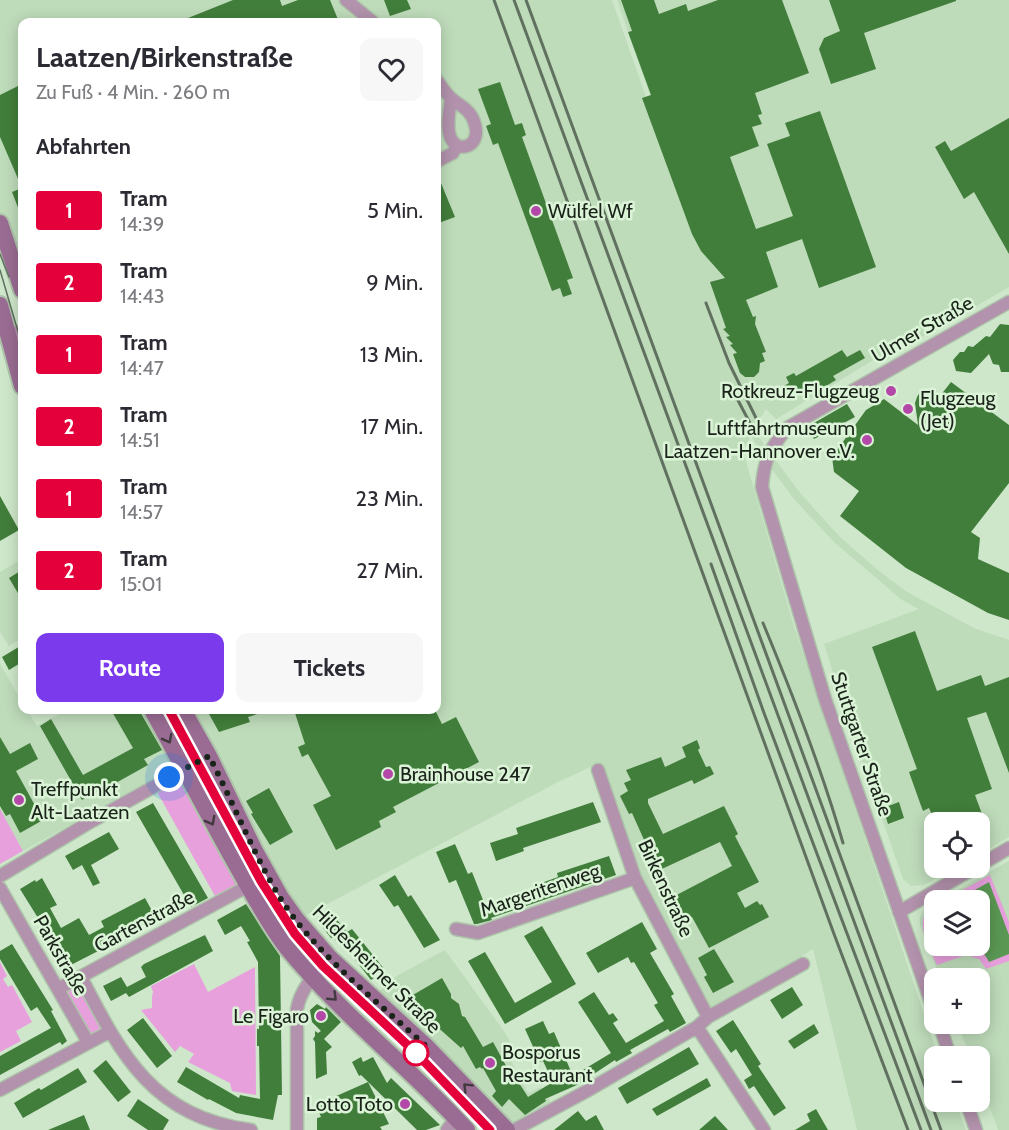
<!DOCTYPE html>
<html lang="de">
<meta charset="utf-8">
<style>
:root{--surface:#fff;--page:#f7f7f7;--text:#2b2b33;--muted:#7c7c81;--accent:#7c3aed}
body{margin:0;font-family:Cabin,sans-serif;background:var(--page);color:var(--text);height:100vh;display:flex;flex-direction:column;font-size:22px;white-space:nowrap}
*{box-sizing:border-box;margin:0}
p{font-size:20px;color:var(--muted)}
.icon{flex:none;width:33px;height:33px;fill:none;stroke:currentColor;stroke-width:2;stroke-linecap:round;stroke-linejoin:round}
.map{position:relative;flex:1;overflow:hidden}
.sheet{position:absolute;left:18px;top:18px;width:423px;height:696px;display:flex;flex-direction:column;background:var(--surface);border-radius:12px;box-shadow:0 3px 15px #0003}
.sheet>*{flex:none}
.badge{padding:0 12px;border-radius:4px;font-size:21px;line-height:39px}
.tools{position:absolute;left:924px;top:812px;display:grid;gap:12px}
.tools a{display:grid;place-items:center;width:66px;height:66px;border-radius:12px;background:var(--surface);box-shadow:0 3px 15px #0003;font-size:30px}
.you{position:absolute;width:30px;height:30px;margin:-15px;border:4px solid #fff;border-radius:50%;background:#1a73e8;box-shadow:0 0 0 9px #1a73e833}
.map>.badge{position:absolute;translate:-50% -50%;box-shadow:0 0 0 3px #fff}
h2{padding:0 18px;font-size:22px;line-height:54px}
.round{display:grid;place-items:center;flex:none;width:63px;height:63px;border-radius:12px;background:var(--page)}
.summary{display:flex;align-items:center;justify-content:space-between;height:102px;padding:0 18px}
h1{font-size:28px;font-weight:700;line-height:45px}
.button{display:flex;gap:12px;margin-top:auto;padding:12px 18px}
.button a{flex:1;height:69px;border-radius:12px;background:var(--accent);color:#fff;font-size:24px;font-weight:700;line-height:69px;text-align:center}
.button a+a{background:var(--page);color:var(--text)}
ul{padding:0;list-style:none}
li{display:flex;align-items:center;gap:18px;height:72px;padding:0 18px}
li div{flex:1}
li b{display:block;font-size:22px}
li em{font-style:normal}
li .badge{min-width:66px;font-weight:700;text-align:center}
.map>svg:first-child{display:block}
</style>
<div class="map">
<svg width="1009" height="1130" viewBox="0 0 1009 1130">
<rect width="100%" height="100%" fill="#cee7ca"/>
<path fill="#bedbba" d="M0 0H612L646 97 650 95 617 0H1009V287L930 333 912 342 910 338 776 419 766 409 753 429 800 493 840 537 879 571 907 592 976 629 1009 640V837L980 854V822H934V867H957L924 885 911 886 903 879 848 720 824 644 919 609 902 600 834 542 794 499 771 468 751 436 743 451 793 623 938 1056H934V1101H955L966 1130H857L813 949 709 1013 639 876 599 763 558 782 297 920 183 710H436V22H22V287L0 216Z
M22 559V638L9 646 0 632V572Z
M0 664 22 702V710H27L37 726 67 710H142L174 767 23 851 0 809Z
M1009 861V1130H998L980 1080V1056H970L957 1023H980V978H940L920 925V917L925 908 934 903V945H980V900H940Z
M445 950 504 1031 512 1045 505 1049 528 1093 541 1087 553 1106 507 1130 373 997 398 975Z"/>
<path fill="#e7a0dc" d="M182 773 242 882 216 898 155 788Z
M0 809 23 851 0 864Z
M990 875 1009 922V961L986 969 979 959 966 955 937 965C929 946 911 918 934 905V945H980V900H944Z
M0 962 7 976 3 979 8 987 12 985 32 1022 16 1031 21 1041 0 1052Z
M194 964 208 992 255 967 256 1095 232 1091 230 1083 188 1062 194 1054 180 1046 175 1052 141 1010 152 1008V997L153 992 151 986Z
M80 981 104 1029 90 1037 63 990Z"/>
<path fill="#5b9854" d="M989 882 1009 935V954L989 962C977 938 963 948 943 955L939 945H980V900H957Z"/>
<path fill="#427e3b" d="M233 0H280L282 6 298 0H330L339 22H178Z
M384 0H407L411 9 390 16Z
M621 0H654L659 14 686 4 688 11 718 0H782L809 73 755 93 762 114 758 115 762 124 752 127 759 146 730 157 756 229 793 216 767 144 790 136 785 123 820 111 876 267 819 288 802 239 766 252 778 287 746 300 753 317 756 316 755 324 766 352 762 353 765 361 760 363 759 372 754 377H745L740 373 733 354 737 353 730 345 733 344 726 337 730 336 723 329 726 328 710 282 725 278 701 251 692 234 642 98 651 95 628 32 632 31Z
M829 0H956V1L864 33 876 69 831 84 819 49 824 38 840 31Z
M500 82 515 125 522 123 526 135 522 137 573 278 567 280 572 294 563 297 560 288 552 291 498 143 493 145 486 126 491 124 478 89Z
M22 84V218L12 192 22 188 0 137V95Z
M1009 118V254L974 192 964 199 935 147 945 141 951 151Z
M436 171 455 217 436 224Z
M1000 324 1009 325V372H1001L999 365 993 364 989 354 971 373 956 371 953 360 960 352H964L968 346 973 347 986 336 990 337Z
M842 350 847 357 860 350 865 358 833 376 836 380 821 389 819 384 788 399 783 390 785 389 784 386 789 383 786 377 794 373 796 376Z
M951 382 1009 425V483L971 532 980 538 978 559 1009 573V620L988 613 906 568 840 516 859 491 834 472 832 457 866 410 884 399 918 425 915 403 917 397 922 389 940 396Z
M847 404 855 417 814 439 807 427Z
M0 496 19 530 0 541Z
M22 570V600L9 578Z
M915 631 937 691 981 675 985 686 1009 677V773L986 712 967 718 992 789 975 795 985 822H939L936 814 932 815 929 808 923 811 920 803 909 772 917 769 872 647Z
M22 645V662L9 670 2 657Z
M111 710H139L162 750 144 759 148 765 105 789 104 787 82 800 40 726 51 719 83 775 133 748Z
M223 710H266L267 711 248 717 250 722 219 732 209 714Z
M294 710H305L306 713 317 710H435L442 724 456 717 479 762 393 807 396 812 379 821 381 827 336 850 313 805 331 796 308 754 302 757 298 747 305 744Z
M0 737 10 754 30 743 38 759 16 771 43 820 20 833 10 814 6 816 0 806Z
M697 740 700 748 698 750 706 767 710 766 714 774 694 784 692 780 648 799V803L663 834 724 806 738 834 735 836 759 882 737 893 745 908 757 901 760 905 762 904 769 917 709 948 692 917 679 923 667 900 732 866 720 842 651 874 638 846 645 842 632 813 629 814 620 796 628 791 624 783 631 780 626 770 661 757 665 767 686 757 682 747Z
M269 788 293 832 270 845 251 814 253 813 246 801Z
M593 802 601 822 523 848 524 851 496 861 490 843 518 834 516 828Z
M899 802 904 818 888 824 883 808Z
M153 803 208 898 191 907 136 812Z
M109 832 119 849 91 865 100 883 93 886 82 865 73 870 65 856Z
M455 844 468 874 472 872 487 910 535 894 533 886 558 877 557 873 609 856 616 875 491 918 492 920 477 924H474L456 880 449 883 436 852Z
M395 875 408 897 411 895 440 940 424 948 398 905 394 907 379 885Z
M42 878 57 905 50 908 61 928 79 918 89 935 104 927 101 921 145 898 156 918 102 945 104 948 65 968 59 956 61 955 20 889 35 880 36 882Z
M246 904 280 956 282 1095H278L273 1120 236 1113 209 1099 208 1100 177 1082 186 1067 239 1098 240 1095 260 1099 259 1046H257V1029H259L258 962 247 942 250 941 241 926 225 935 217 920Z
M329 910 347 932 352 929 385 970 371 980 339 939 336 941 334 938H331L317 920Z
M642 922 657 949 650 953 674 994 671 996 686 1023 670 1032 668 1029 630 1050 632 1053 616 1062 615 1060 577 1085 545 1099 546 1101 525 1115 509 1099 502 1107 492 1096 496 1091 483 1068 482 1069 480 1067 476 1069 463 1046 461 1048 406 999 442 978 451 994V998L459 1004 462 1016 465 1017 483 1047 493 1042 510 1073 512 1072 528 1097 553 1082 543 1061 540 1062 525 1029 543 1021 549 1034 554 1032 573 1076 611 1053 578 1002 594 992 609 1015 613 1013 618 1020 613 1023 626 1043 664 1021 654 1005 658 1003 634 962 631 963 628 957 598 973 586 953Z
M542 926 576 984 505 1024 468 961 485 952 515 1003 552 982 524 936Z
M205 935 213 951 129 997 126 993 111 1001 103 986 121 977 127 987 146 977 141 967 144 964Z
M12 944 53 1010 51 1011 67 1041 62 1045 60 1042 0 1075V1056L51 1028 37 1007 31 1011 0 959V951Z
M714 949 734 982 713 993 704 977 707 975 698 958Z
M792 987 803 1005 782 1019 770 1000Z
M317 1004 325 1009 326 1007 341 1022 324 1039 332 1047 326 1052 327 1074 316 1079 315 1042 313 1039 315 1036V1031L318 1033 321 1031 312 1022 310 1010Z
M143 1018 172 1056 157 1068 127 1030Z
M733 1020 761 1064 758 1066 786 1108 774 1116 754 1086 749 1089 744 1080 752 1075 736 1049 731 1053 716 1031Z
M814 1024 819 1033 794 1049 788 1041Z
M689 1047 699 1064 627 1104 618 1088Z
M361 1057 363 1062 373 1057 387 1083 391 1078 440 1125 426 1130H417L361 1075 359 1076 352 1062Z
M106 1060 131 1092 118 1102 93 1071Z
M78 1068 87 1082 23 1118 14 1103 39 1088 41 1090Z
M707 1078 711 1086 657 1116 652 1109Z
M368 1082 389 1124 380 1127 382 1130H317V1118L321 1117 316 1105Z
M138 1099 169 1120 163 1130H148L127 1116Z
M816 1109 828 1130H795L810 1121 807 1114Z
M578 1111 586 1121 596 1115 604 1130H554Z
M84 1115 90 1130H48Z
M715 1116 728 1130H699Z"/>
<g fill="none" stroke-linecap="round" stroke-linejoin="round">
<g stroke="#aec4aa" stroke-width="15">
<path id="street" d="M346 0 373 22
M436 79C441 85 445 93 451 98 458 105 467 107 472 117 487 147 456 156 450 136 446 125 450 109 451 98
M436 162 453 153 457 145
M9 335 22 331
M598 770 635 878 708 1017
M980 865 1009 848
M0 876 85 825 209 756
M0 888 88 1042
M899 912 976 867
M456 929 478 933 635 878
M81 977C122 1057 154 1117 251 1130
M58 989 248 886
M934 1011 825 699 762 487C764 459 770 449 787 428L1009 302
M939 1023 950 1056
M697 1027 764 1130
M0 1090 109 1032
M966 1101 976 1130
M297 1130V1009C301 987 316 974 330 958
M447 1130 456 1118
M514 1130 585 1092 697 1027 708 1017 803 964"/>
</g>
<g stroke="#aec4aa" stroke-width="20">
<path id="secondary" d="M0 223 22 290
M0 305 22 386
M152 710C181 763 209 817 239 870 254 896 268 924 287 948 341 1014 409 1067 467 1130
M183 710 209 756 255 851 280 896 297 920 330 958 427 1047 507 1130"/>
</g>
<use href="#street" stroke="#b292ac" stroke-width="12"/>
<use href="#secondary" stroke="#9a6c93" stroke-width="16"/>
<path stroke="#61715f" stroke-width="1.5" d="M0 254 9 277
M0 270 22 345
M169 710 261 881 295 934 323 966 416 1052 490 1130"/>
<path stroke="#61715f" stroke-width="3" d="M494 0 834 934 908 1130
M514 0 931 1130
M526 0 941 1130
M706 303 729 363 756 418
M731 387 752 427
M711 564 764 713 921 1130
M763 623C793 695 821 767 843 843"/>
</g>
<defs><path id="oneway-chevron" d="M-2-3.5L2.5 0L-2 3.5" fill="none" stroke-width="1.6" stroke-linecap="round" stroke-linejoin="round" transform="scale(1.5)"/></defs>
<g stroke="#40393e">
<use href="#oneway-chevron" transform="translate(168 739) rotate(62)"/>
<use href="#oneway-chevron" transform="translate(211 821) rotate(62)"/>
<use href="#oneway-chevron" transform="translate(333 997) rotate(44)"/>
<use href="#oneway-chevron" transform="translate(467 1087) rotate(-135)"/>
</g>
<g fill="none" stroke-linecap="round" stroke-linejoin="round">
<g stroke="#fff" stroke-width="14">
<path id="line" d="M169 710 261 881 295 934 323 966 416 1053 490 1130"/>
</g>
<use href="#line" stroke="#e4003a" stroke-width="9"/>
<path stroke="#1a2319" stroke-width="6" stroke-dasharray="0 10.8" d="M169 777 209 756C233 802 252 851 279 896 314 953 377 1001 427 1047L416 1053"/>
</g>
<g fill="#b448a8" stroke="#dbf4d7" stroke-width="2">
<circle cx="536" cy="211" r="6"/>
<circle cx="891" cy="391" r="6"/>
<circle cx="908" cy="409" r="6"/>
<circle cx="867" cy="440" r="6"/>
<circle cx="388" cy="774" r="6"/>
<circle cx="19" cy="800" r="6"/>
<circle cx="321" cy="1016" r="6"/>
<circle cx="490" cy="1063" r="6"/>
<circle cx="405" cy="1104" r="6"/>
</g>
<circle fill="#fff" stroke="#e4003a" stroke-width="3" cx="416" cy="1053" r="12"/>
<g text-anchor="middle" stroke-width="5" stroke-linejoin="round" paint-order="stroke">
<g font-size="20" fill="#1a2319" stroke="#dbf4d7" text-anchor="start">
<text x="548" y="218">Wülfel Wf</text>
<text x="879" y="398" text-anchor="end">Rotkreuz-Flugzeug</text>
<text x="920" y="405">Flugzeug<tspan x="920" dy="23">(Jet)</tspan></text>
<text x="855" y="435" text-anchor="end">Luftfahrtmuseum<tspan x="855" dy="23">Laatzen-Hannover e.V.</tspan></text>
<text x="400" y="781">Brainhouse 247</text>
<text x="31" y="796">Treffpunkt<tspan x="31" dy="23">Alt-Laatzen</tspan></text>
<text x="309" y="1023" text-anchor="end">Le Figaro</text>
<text x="502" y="1059">Bosporus<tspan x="502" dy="23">Restaurant</tspan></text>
<text x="393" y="1111" text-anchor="end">Lotto Toto</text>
</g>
<g font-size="20" fill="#1a2319" stroke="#dbf4d7">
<text transform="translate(922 329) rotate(-30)" y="7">Ulmer Straße</text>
<text transform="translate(862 744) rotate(71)" y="7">Stuttgarter Straße</text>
<text transform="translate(666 888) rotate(65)" y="7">Birkenstraße</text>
<text transform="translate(540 890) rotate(-19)" y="7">Margeritenweg</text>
<text transform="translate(144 921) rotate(-28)" y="7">Gartenstraße</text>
<text transform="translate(61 955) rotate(60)" y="7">Parkstraße</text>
<text transform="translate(377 969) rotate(45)" y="7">Hildesheimer Straße</text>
</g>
</g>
</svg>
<div class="tools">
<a><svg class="icon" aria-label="locate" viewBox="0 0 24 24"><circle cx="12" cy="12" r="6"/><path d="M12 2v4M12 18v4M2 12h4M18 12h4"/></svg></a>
<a><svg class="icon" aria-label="layers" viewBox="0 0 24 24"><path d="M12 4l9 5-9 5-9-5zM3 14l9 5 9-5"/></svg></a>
<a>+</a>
<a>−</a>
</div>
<div class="you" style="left:169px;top:777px"></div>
<section class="sheet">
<div class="summary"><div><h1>Laatzen/Birkenstraße</h1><p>Zu Fuß · 4 Min. · 260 m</p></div><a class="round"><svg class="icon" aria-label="heart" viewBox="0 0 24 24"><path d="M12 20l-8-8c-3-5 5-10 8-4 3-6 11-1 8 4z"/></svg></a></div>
<h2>Abfahrten</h2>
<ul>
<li><span class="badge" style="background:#e4003a;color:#fff">1</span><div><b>Tram</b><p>14:39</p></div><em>5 Min.</em></li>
<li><span class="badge" style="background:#e4003a;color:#fff">2</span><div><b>Tram</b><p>14:43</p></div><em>9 Min.</em></li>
<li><span class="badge" style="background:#e4003a;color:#fff">1</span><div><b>Tram</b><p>14:47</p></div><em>13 Min.</em></li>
<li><span class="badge" style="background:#e4003a;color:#fff">2</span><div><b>Tram</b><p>14:51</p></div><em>17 Min.</em></li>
<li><span class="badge" style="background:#e4003a;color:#fff">1</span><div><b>Tram</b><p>14:57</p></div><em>23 Min.</em></li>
<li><span class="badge" style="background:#e4003a;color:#fff">2</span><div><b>Tram</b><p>15:01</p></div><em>27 Min.</em></li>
</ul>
<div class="button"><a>Route</a><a>Tickets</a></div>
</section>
</div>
